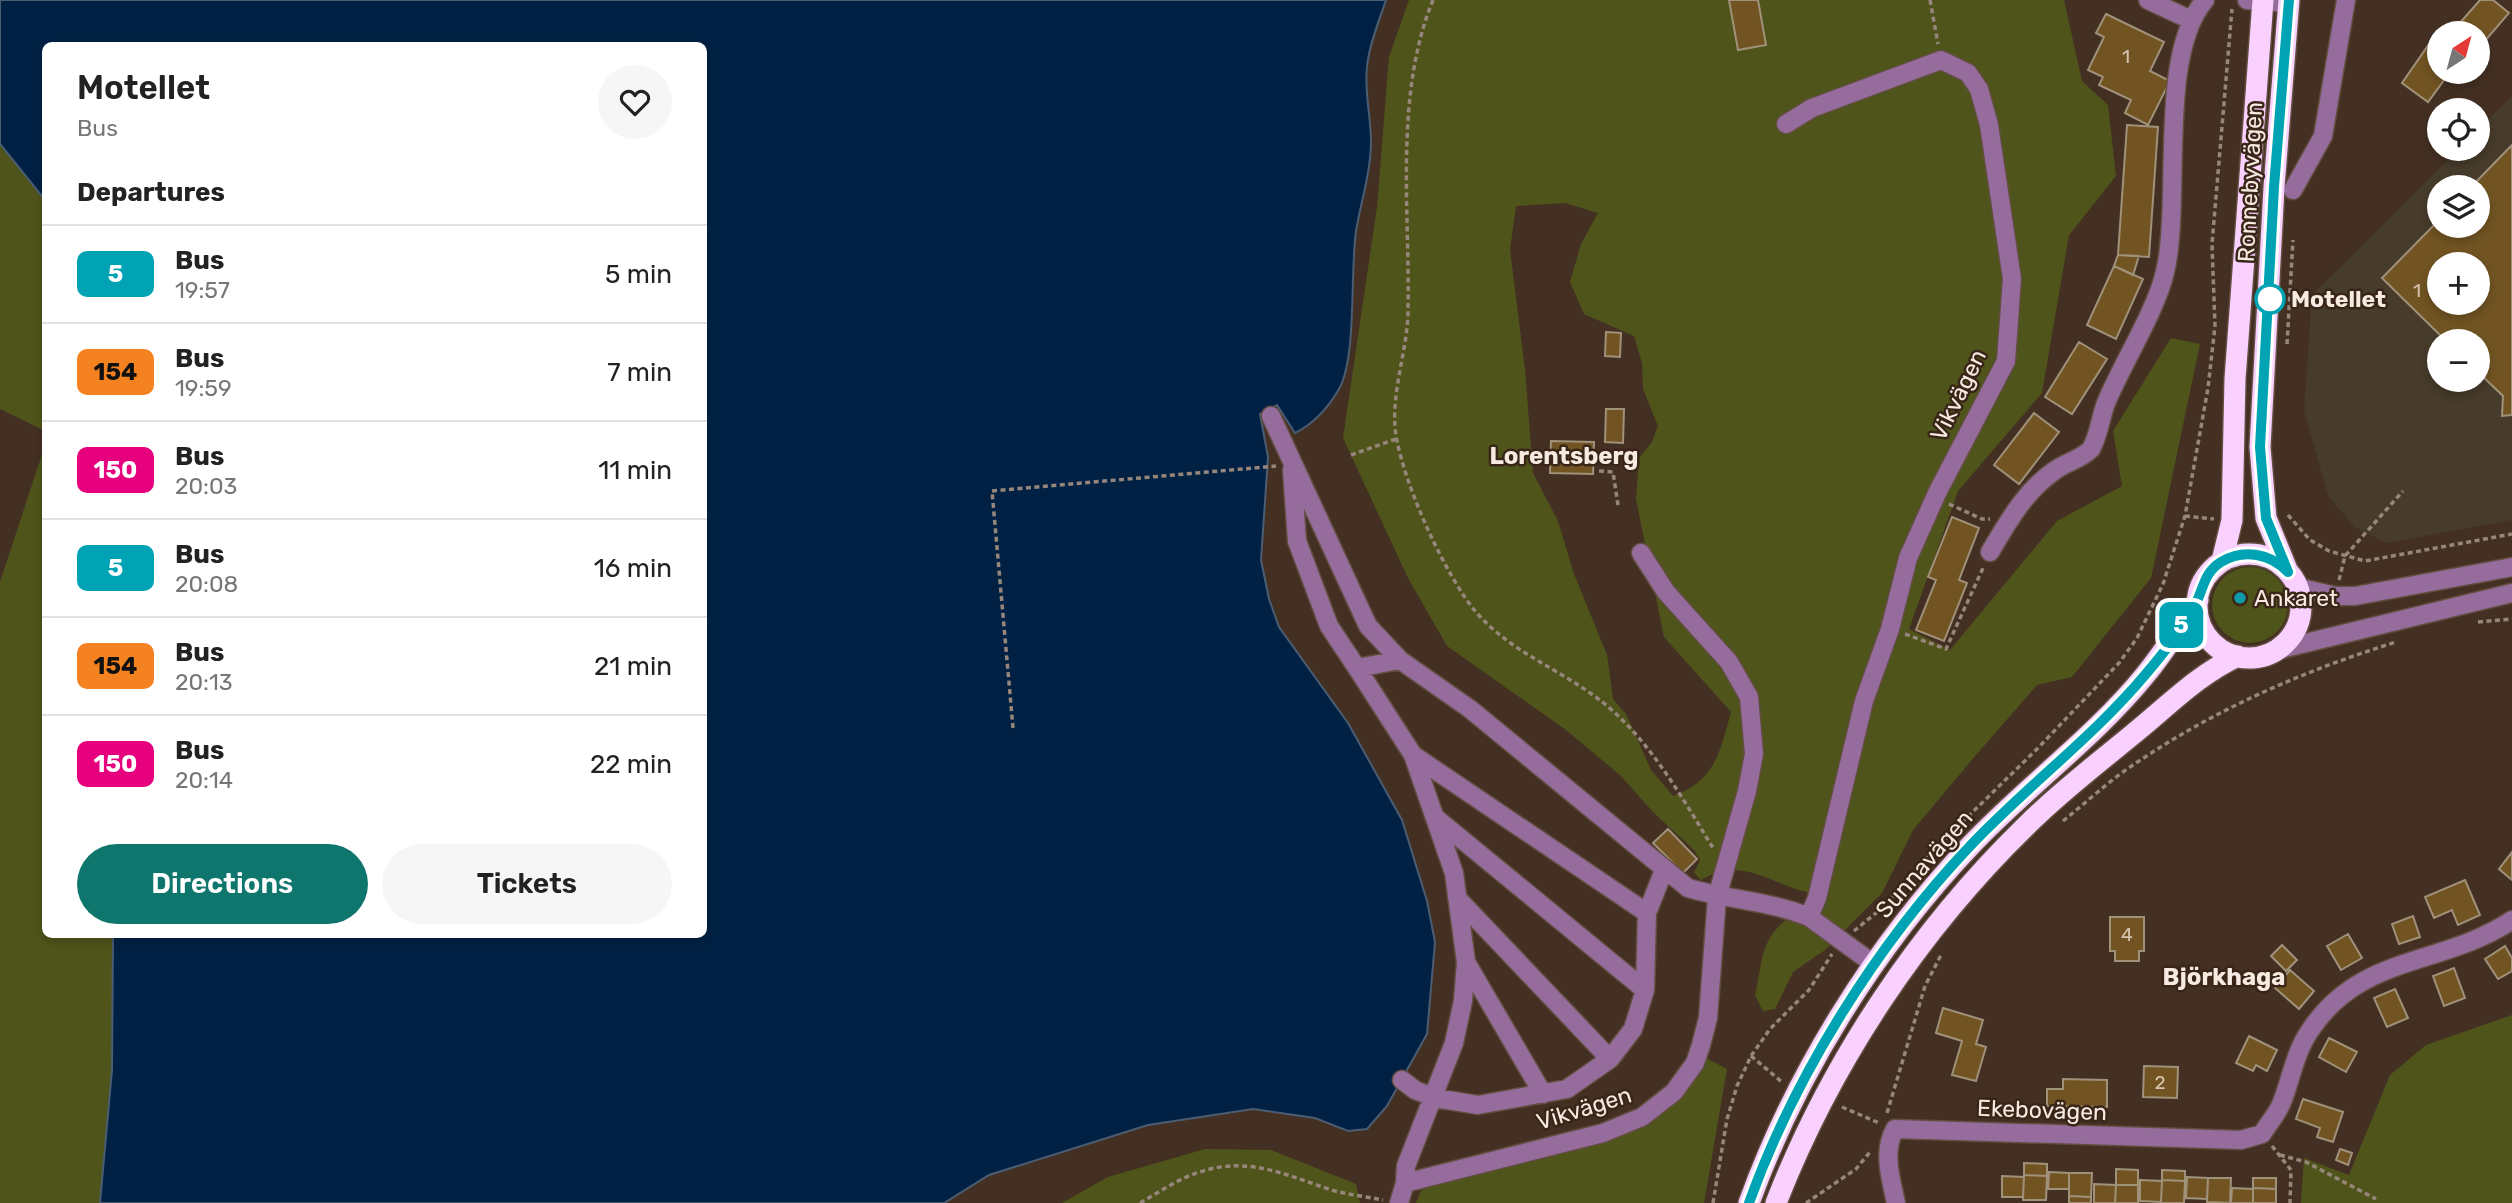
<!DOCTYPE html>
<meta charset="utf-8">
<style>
:root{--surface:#fff;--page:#f6f6f6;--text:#222;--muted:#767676;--line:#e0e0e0;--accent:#0f766e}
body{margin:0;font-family:Rubik,sans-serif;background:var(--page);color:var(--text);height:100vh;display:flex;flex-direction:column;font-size:26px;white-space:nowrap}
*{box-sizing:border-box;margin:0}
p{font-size:23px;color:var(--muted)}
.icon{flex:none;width:38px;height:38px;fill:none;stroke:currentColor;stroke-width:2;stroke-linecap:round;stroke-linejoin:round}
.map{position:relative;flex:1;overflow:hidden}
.details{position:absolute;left:42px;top:42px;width:665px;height:896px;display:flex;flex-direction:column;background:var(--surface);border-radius:10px;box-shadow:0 4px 10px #0003}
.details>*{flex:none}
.badge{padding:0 14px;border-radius:10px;font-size:24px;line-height:46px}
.needle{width:46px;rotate:36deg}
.tools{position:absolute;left:2427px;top:21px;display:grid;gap:14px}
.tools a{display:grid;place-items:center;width:63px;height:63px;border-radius:50%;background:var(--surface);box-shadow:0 4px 10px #0003;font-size:35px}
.map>.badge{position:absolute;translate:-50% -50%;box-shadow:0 0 0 4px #fff}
h2{padding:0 35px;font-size:26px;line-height:63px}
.round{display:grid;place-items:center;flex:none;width:74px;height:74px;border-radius:37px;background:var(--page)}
.headline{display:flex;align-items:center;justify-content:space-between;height:119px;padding:0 35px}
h1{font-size:33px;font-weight:600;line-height:52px}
.action{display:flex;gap:14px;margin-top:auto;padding:14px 35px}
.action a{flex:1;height:80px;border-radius:42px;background:var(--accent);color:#fff;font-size:28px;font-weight:600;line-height:80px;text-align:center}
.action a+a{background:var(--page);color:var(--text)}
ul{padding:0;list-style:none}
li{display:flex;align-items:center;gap:21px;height:98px;padding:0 35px;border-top:2px solid var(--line)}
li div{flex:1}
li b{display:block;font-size:26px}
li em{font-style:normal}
li .badge{min-width:77px;font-weight:700;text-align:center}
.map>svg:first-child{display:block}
</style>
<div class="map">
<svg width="2512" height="1203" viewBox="0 0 2512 1203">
<rect width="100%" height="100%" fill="#443023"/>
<path fill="#473b2b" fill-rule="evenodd" d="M2512 96V520L2386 543 2355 527 2328 496 2304 411 2312 295 2459 149H2478V130ZM2440 187H2478V226H2440ZM2440 264H2478V303H2440ZM2440 341H2478V380H2440Z"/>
<path fill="#4f551a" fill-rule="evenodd" d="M1409 0H2064L2082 81 2108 105 2116 176 2069 235 2042 393 1958 491 1909 629 1950 650 2057 521 2122 486 2113 431 2171 338 2200 344 2151 578 2072 677 2037 685 1976 755 1913 830 1882 893 1825 950 1793 972 1775 1009 1763 1011 1755 995C1763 964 1759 941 1786 920L1800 923 1811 893C1771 885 1743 855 1701 880L1694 873 1700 860 1694 850 1654 813 1621 776 1566 730 1447 646 1408 578 1343 438 1377 207 1389 57ZM1565 203 1598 213 1581 244 1570 282 1584 314 1634 336 1642 363 1643 389 1658 426 1652 442 1639 458 1636 499 1664 637 1731 712C1720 752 1715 781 1673 796L1651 770 1626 714 1613 699 1607 655 1574 574 1558 521 1533 473 1525 370 1510 250 1516 206Z
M0 144 45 200V431L0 409Z
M45 445 46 934 113 935 112 1070 100 1203H0V582Z
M2212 605a38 38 0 1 1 76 0a38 38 0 1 1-76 0Z
M2512 1015V1203H2301L2304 1158 2349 1175 2390 1075 2426 1045Z
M1706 1058 1727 1069 1704 1203H1416L1424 1184 1606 1140 1665 1111Z
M1205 1149 1271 1150 1356 1184 1360 1203H1062L1108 1177Z"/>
<path fill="#002144" stroke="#4a5d73" stroke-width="2" d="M0 0H1386C1379 21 1369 45 1367 67 1364 91 1371 117 1371 141 1371 172 1361 201 1356 231 1350 271 1357 357 1339 389 1328 408 1315 423 1295 433L1277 405 1260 414 1268 457 1261 560 1269 599 1279 627 1348 723 1402 820 1427 901 1435 942 1427 1034 1387 1106 1367 1129 1348 1131 1315 1118 1253 1109 1148 1125 989 1175 944 1203H100L112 1070 113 935 704 934V46H46L45 200 0 144Z"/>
<path fill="#715422" stroke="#a0917a" stroke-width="2" fill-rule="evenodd" d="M1729 0H1758L1766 45 1738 50Z
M2480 0H2493L2509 13 2478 49V33H2451Z
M2106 14 2164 42 2150 71 2170 81 2148 125 2125 113 2131 100 2099 85 2103 77 2088 70 2104 37 2096 33Z
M2436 34 2440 37V72H2450L2428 102 2402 83Z
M2127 125 2158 127 2149 257 2118 255Z
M2512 145V415L2502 416 2503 396 2478 372V341H2446L2382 278 2440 219V226H2478V187H2471ZM2440 264H2478V303H2440Z
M2118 255 2139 256 2133 275 2114 266Z
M2114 266 2143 279 2116 339 2087 325Z
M1606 332 1621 333 1620 357 1605 356Z
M2079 342 2107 359 2072 414 2045 397Z
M1606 409H1624L1623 443 1605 442Z
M2034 413 2059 432 2019 484 1994 465Z
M1551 441 1594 442 1593 474 1550 473Z
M1952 517 1979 528 1959 580 1967 583 1944 641 1916 630 1936 580 1928 577Z
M1668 829 1697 859 1683 873 1653 843Z
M2512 852V880L2499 869Z
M2465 880 2480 915 2458 925 2452 910 2434 918 2425 897Z
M2413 916 2420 937 2399 944 2392 924Z
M2110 917H2144V951H2139V961H2115V951H2110Z
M2348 934 2362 958 2341 970 2327 946Z
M2282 945 2297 960 2286 971 2271 956Z
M2505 946 2512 958V971L2498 979 2485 959Z
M2454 968 2465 998 2444 1006 2433 976Z
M2290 970 2314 991 2299 1009 2275 988Z
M2395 989 2408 1018 2387 1027 2374 998Z
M1943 1008 1983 1020 1976 1044 1986 1047 1976 1081 1952 1075 1962 1041 1936 1033Z
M2249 1036 2277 1050 2267 1071 2256 1065 2253 1071 2236 1063Z
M2329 1038 2357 1052 2346 1072 2319 1057Z
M2144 1066 2178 1067 2177 1098 2143 1097Z
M2063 1079 2107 1080V1107L2047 1106V1089H2063Z
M2303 1099 2343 1112 2333 1142 2317 1137 2320 1128 2296 1119Z
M2340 1149 2352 1153 2348 1165 2336 1160Z
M2024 1163 2047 1164V1176L2024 1175Z
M2116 1169 2138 1170V1185H2116Z
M2162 1170 2185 1171V1181L2162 1180Z
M2049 1172 2069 1173V1189H2048Z
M2069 1173H2092L2091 1197 2069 1196Z
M2024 1175 2047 1176 2046 1200H2023Z
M2002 1176 2024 1177 2023 1197H2002Z
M2187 1177 2208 1178 2207 1199 2186 1198Z
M2208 1178H2231L2230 1203 2207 1202Z
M2253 1178H2276V1189L2253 1188Z
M2140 1180 2162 1181 2161 1202 2140 1201Z
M2162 1180 2185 1181 2184 1203H2161Z
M2094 1184 2116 1185 2115 1203H2094Z
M2116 1185H2138V1203H2115Z
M2232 1188 2253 1189V1203H2231Z
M2253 1188 2276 1189V1203H2253Z
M2069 1196 2091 1197V1203H2069Z"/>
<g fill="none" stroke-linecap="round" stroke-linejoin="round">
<g stroke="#614e41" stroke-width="21">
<path id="minor" d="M2148 0 2191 20
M2247 0 2289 3
M2293 190 2323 136 2346 0
M1271 416 1368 626 1400 660
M1292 470 1297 541 1329 626 1357 668
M1990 552C2008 522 2025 491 2054 471 2066 462 2080 460 2091 449 2099 435 2100 419 2106 403 2122 364 2156 311 2165 272 2182 200 2157 56 2205 0
M2297 587 2335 596H2355L2512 567
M2273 651 2512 593
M1413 755 1647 913
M1437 819 1645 990
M1457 898 1610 1059
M1809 917 1875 965
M1466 962 1543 1094
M1402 1080 1415 1090 1435 1098 1478 1105 1567 1089 1610 1059 1633 1029 1645 990 1647 913 1664 870
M1405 1183 1406 1166 1454 1043 1463 1001 1466 962 1454 873 1413 755 1357 668 1400 660 1470 709 1688 888C1729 900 1770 901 1809 917L1817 898 1864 701 1890 629 1908 558 1937 493 2006 361 2012 279 1989 125 1979 89 1968 73 1941 60 1812 108 1786 124
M1399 1203 1405 1183 1603 1133 1642 1117 1674 1092 1695 1063 1701 1045 1708 1018 1717 897 1747 791 1754 754 1749 697 1729 662 1666 592 1641 553
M1896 1203C1891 1179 1882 1152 1895 1129L2241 1140 2262 1134C2268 1124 2278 1113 2282 1102 2291 1079 2295 1053 2309 1032 2360 953 2442 967 2512 920"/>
</g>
<g stroke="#614e41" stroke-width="24">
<path id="highway" d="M2197 606a52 52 0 1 1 104 0a52 52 0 1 1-104 0Z
M2222 561 2232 520 2235 379 2263 0
M2288 572 2266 518 2260 447 2274 187 2289 0
M1749 1203C1796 1073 1876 945 1971 845 2027 786 2095 737 2146 674 2165 651 2181 625 2198 600
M1776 1203C1831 1062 1919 930 2027 825 2060 792 2097 764 2132 735 2167 707 2197 675 2238 656"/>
</g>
<path stroke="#97867b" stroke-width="3.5" stroke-dasharray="5 3.5" stroke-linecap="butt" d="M1433 0C1394 95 1410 210 1408 310 1408 352 1388 398 1397 441 1407 489 1437 555 1464 596 1497 646 1547 662 1593 695 1645 732 1680 794 1713 848
M1930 0 1938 44
M2287 344 2293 240
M1351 455 1396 439
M1599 471 1613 472 1618 505
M1949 504 1982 519H1990
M2288 515 2310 540 2329 551 2365 561 2512 534
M2185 516 2214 519
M2339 580 2345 556 2403 491
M2478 622 2512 619
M1905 634 1946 649 1983 568
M1013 728 992 491 1276 466
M2063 821C2088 801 2112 778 2139 761 2218 708 2306 670 2396 642
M1854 931 1882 908 1936 848 2038 748 2119 663 2137 638 2163 584 2185 516 2208 388 2215 326 2212 244 2232 9
M1751 1056 1782 1082
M1842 1107 1879 1123
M1887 1113 1925 986 1941 955
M2272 1146 2291 1170 2290 1203
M2280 1155 2306 1162 2376 1199
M1140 1203C1161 1191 1181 1177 1203 1171 1252 1156 1290 1177 1335 1191 1351 1195 1368 1197 1383 1200
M1713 1203 1727 1119 1737 1086 1751 1056 1770 1029 1809 990 1832 954
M1806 1203 1856 1169 1870 1152"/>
<use href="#minor" stroke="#956c9b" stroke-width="18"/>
<use href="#highway" stroke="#f9d0fe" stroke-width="21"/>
</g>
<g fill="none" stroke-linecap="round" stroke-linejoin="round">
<g stroke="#fff" stroke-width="16">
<path id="line" d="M1749 1203C1795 1075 1877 944 1971 845 2027 786 2093 737 2145 675 2163 654 2185 626 2197 601 2204 586 2205 572 2221 562 2244 548 2271 554 2288 572L2266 518 2260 447 2274 187 2289 0"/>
</g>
<use href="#line" stroke="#00a3b4" stroke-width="10"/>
</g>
<circle fill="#fff" stroke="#00a3b4" stroke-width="3.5" cx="2270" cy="299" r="14"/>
<circle fill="#0f9aa8" stroke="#3a2619" stroke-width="2.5" cx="2240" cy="598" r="7"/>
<g text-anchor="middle" stroke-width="5" stroke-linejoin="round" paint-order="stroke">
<g font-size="19" fill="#d6c4b1">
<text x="2126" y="63">1</text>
<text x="2417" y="297">1</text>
<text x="2127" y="941">4</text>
<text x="2160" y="1089">2</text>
</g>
<g font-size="23" fill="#f7eae1" stroke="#3a2619">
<text transform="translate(2250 182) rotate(-87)" y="8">Ronnebyvägen</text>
<text transform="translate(1958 395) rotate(-64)" y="8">Vikvägen</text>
<text transform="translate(1924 864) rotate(-49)" y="8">Sunnavägen</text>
<text transform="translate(1584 1108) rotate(-17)" y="8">Vikvägen</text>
<text transform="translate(2042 1110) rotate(2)" y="8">Ekebovägen</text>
</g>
<g font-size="23" font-weight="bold" fill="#f7eae1" stroke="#3a2619" text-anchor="start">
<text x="2291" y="307">Motellet</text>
</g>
<g font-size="23" fill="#f7eae1" stroke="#3a2619" text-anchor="start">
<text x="2254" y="606">Ankaret</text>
</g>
<g font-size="24" font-weight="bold" fill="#f7eae1" stroke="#3a2619">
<text x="1564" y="464">Lorentsberg</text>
<text x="2224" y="985">Björkhaga</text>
</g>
</g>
</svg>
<div class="tools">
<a><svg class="needle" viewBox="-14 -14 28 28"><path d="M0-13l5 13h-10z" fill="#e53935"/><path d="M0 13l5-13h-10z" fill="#767676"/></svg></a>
<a><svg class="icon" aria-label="locate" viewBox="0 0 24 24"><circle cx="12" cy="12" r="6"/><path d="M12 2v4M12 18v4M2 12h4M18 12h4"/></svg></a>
<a><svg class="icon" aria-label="layers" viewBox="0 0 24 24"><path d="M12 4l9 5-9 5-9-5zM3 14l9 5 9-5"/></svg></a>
<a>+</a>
<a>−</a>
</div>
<b class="badge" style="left:2181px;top:625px;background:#00a3b4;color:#fff">5</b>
<section class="details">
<div class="headline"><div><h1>Motellet</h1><p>Bus</p></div><a class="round"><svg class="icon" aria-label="heart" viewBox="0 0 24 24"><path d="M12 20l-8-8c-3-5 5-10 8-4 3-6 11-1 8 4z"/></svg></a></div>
<h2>Departures</h2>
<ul>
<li><span class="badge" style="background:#00a3b4;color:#fff">5</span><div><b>Bus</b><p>19:57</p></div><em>5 min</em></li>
<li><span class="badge" style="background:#f58220;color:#111">154</span><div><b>Bus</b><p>19:59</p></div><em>7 min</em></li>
<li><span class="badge" style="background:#e6007e;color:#fff">150</span><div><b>Bus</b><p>20:03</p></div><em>11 min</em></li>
<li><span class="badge" style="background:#00a3b4;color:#fff">5</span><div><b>Bus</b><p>20:08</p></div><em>16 min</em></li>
<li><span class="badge" style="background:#f58220;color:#111">154</span><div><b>Bus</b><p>20:13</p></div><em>21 min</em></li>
<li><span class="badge" style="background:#e6007e;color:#fff">150</span><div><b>Bus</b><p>20:14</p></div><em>22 min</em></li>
</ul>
<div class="action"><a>Directions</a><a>Tickets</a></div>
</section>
</div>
